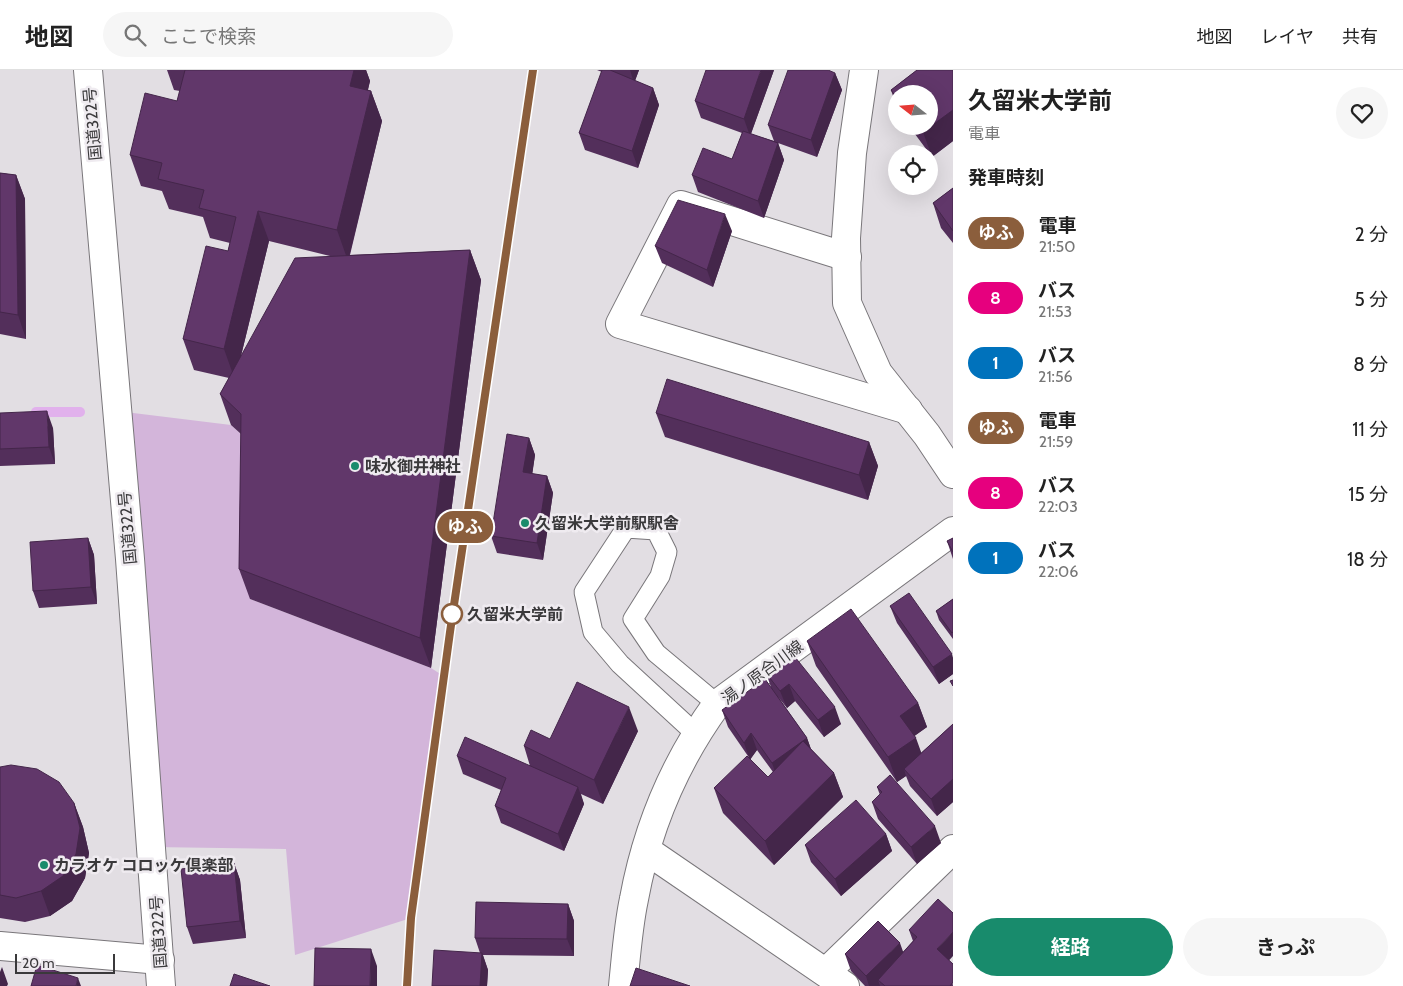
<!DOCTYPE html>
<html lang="ja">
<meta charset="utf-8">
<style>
:root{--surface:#fff;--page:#f6f6f6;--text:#222;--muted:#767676;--line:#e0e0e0;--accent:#188b6c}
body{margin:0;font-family:Cabin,"Noto Sans JP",sans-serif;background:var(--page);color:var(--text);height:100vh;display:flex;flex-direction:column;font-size:19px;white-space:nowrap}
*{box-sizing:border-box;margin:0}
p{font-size:16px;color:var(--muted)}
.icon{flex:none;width:28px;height:28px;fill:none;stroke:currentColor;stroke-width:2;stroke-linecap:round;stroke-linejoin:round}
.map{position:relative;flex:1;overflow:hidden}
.sheet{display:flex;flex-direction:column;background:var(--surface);width:450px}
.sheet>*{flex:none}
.badge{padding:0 10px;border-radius:16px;font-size:18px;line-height:32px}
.needle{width:32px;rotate:287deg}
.controls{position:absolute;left:888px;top:15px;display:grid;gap:10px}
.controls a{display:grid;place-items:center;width:50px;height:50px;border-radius:50%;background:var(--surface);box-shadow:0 5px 20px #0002;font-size:25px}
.scale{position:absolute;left:15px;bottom:12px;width:100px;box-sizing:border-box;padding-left:5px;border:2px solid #3a393b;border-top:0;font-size:14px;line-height:18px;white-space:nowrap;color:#3a393b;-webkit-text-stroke:4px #efebf0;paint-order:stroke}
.map>.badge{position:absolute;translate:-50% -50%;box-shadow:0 0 0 2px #fff}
h2{padding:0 15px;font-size:19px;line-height:45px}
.round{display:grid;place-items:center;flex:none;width:52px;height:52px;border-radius:26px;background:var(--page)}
.headline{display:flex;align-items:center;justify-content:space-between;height:85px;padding:0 15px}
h1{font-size:24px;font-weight:700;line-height:38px}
.action{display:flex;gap:10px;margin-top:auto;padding:10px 15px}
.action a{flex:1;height:58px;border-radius:30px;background:var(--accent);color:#fff;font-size:20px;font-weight:700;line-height:58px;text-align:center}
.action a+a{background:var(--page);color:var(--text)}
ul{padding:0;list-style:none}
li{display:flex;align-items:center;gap:15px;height:65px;padding:0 15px}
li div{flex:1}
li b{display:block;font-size:19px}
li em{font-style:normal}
li .badge{min-width:55px;font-weight:700;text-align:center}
header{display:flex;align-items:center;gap:30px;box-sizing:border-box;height:70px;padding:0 25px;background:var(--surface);border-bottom:1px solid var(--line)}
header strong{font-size:24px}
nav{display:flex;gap:28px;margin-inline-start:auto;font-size:18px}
.search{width:350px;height:45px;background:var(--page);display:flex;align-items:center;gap:12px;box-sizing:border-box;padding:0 18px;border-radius:28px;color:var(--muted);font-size:19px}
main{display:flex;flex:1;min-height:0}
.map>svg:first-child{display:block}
</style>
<header>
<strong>地図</strong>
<div class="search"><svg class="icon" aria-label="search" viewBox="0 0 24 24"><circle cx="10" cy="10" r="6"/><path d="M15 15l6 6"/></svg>ここで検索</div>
<nav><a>地図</a><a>レイヤ</a><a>共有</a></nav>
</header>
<main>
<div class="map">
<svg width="953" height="916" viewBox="0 0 953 916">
<rect width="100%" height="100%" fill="#e2dee3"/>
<path fill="#d3b5da" d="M117 341 231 355 252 374 250 529 431 598 445 607 411 848 295 885 286 779 152 777Z"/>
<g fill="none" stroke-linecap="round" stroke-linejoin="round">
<path stroke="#e1b1ec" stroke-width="10" d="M36 342H80"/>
<g stroke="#79767a" stroke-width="21">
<path id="lane" d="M696 664 620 594 593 562 584 522 626 458 656 460 667 482 660 506 633 549 656 583 717 634"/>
</g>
<g stroke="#79767a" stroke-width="30">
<path id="street" d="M847 187 681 135 620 254 908 340
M646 780 845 916
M0 876 160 890
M826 902 953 779"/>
</g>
<g stroke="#79767a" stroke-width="30">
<path id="secondary" d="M864 0 852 83 846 168 847 233 878 303 927 365 953 404
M623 916C626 887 628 857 634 829 647 758 675 692 717 634L953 461"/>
</g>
<g stroke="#79767a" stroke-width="30">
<path id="highway" d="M88 0 130 489 161 916"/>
</g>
<use href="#lane" stroke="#fff" stroke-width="19"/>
<use href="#street" stroke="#fff" stroke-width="28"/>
<use href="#secondary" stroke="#fff" stroke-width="28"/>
<use href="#highway" stroke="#fff" stroke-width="28"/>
<g stroke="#908d91" stroke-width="5.5">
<path id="rail" d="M407 916 411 848 450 562 533 0"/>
</g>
<use href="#rail" stroke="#efebf0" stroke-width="4" stroke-dasharray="11" stroke-linecap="butt"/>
</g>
<path fill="#532f5b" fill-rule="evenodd" d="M167 0H366L370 11 368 20 371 21 382 51 350 185 470 180 481 210 431 598 250 529 239 499 241 364 231 355 220 324 229 308 194 300 183 269 228 181 230 173 210 168 203 147 169 139 162 121 141 116 130 85 177 31 180 21 174 20ZM269 171 330 186 241 286Z
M597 0H639L635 11 653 18 659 35 638 98 585 80 579 63 602 2Z
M774 0 751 64 774 71 768 55 835 3 842 20 817 87 778 73 784 90 764 148 698 122 692 105 732 89 742 63 701 48 695 31Z
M917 0H953V71L932 87 909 56H929V24H896V35L891 20Z
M0 103 16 105 25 129 26 269 0 264Z
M953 118V173L941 158 933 133Z
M732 161 713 217 662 193 655 176Z
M0 343 53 358 55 394 0 396Z
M656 343 869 372 878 396 868 430 665 367Z
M529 368 535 385 532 404 547 406 553 423 543 490 497 483 491 466Z
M88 468 94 485 97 534 39 538 33 521Z
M953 468V489L947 471Z
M953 529V569L939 550 936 541Z
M890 536 953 588V604L939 614 897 553Z
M807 571 918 633 927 657 914 666 921 683 953 654V732L937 746 910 716 906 706 897 712 816 596Z
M791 582 841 654 824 667 795 631 787 638 778 627 807 668 811 679 834 703 843 727 774 795 723 743 714 718 750 689 728 657 722 640 771 617 766 603ZM757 680 773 702 768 707 750 689Z
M638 661 603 734 581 724 584 734 564 781 501 753 495 736 501 720 463 704 457 686 530 696 524 676 550 669Z
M0 697 74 733 83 757 89 783 85 808 72 831 50 846 25 852 0 848Z
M877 717 941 773 917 794 878 749 872 732 880 725Z
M886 764 892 781 841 826 811 792 805 775Z
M234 793 240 810 246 868 193 874 187 857Z
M568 834 574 851V886L483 885 488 900 487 916H432L480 883 475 868Z
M909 860 949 890 953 916H865L851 901 845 884 903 882 913 871Z"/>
<path fill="#44264a" d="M354 0H366L370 11 361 46 350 16Z
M630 0H639L634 13Z
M761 0H774L750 66 744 49Z
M835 3 842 20 817 87 811 70Z
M653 18 659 35 638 98 632 81Z
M371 21 382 51 348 191 337 160Z
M953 40V71L932 87 923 62Z
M778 73 784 90 764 148 758 131Z
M16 105 25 129 26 269 18 245Z
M258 141 269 171 235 310 224 279Z
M725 144 732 161 713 217 707 200Z
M470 180 481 210 431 598 420 568Z
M47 341 53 358 55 394 49 377Z
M529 368 535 385 530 420 523 402Z
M869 372 878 396 868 430 859 405Z
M547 406 553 423 543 490 537 473Z
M88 468 94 485 97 534 91 517Z
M952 584 953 588V604L939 614 933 597Z
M789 614 795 631 787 638 780 621Z
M918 633 927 657 909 670 900 646Z
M629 637 638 661 603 734 594 710Z
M835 637 841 654 824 667 818 650Z
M751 663 757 680 750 690 744 673Z
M807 668 813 685 778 710 772 693Z
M916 668 925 693 904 699 906 706 897 712 888 687Z
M834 703 843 727 774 795 765 771Z
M953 709V732L937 746 931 729Z
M578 717 584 734 564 781 558 764Z
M74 733 83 757 89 783 85 808 72 831 50 846 41 821Z
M935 756 941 773 917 794 911 777Z
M886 764 892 781 841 826 835 809Z
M234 793 240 810 246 868 240 851Z
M568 834 574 851V886L567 869Z
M953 862V886L944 896 937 879Z
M900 873 906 890 878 910 880 916H869L866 906Z
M371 879 377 896V916H370Z
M482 883 488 900 487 916H480Z
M2 897 8 914 7 916H0V902Z
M78 908 81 916H76Z"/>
<path fill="#61376a" stroke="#44264a" d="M185 0H354L350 16 371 21 337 160 258 141 224 279 183 269 206 176 228 181 236 147 199 138 204 120 158 109 162 93 130 85 145 23 177 31Z
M602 0H610L653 18 632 81 579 63Z
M706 0H761L744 49 695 31Z
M788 0H828L835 3 811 70 768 55Z
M917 0H953V40L923 62 919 56H929V24H896V27L891 20Z
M743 61 778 73 758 131 692 105 703 78 732 89Z
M0 103 16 105 18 245 0 242Z
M953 118V161L933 133Z
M678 130 725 144 707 200 655 176Z
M470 180 420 568 239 499 241 344 220 324 295 188Z
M667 309 869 372 859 405 656 343Z
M47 341 49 377 0 379V343Z
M507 364 529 368 523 402 547 406 537 473 491 466Z
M88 468 91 517 33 521 30 472Z
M953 468V482L947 471Z
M909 523 952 584 933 597 890 536Z
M953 529V562L952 563 936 541Z
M851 539 918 633 900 646 916 668 888 687 807 571Z
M791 582 835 637 818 650 789 614 780 621 766 603Z
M765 609 807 668 772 693 751 663 744 673 722 640Z
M953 610V616L950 611Z
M577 612 629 637 594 710 524 676 531 660 550 669Z
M953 654V709L931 729 904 699Z
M465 667 578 717 558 764 495 736 506 708 457 686Z
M803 671 834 703 765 771 714 718 747 686 768 707Z
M11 695 37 699 59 712 74 733 80 758 76 784 63 806 41 821 16 828 0 825V697Z
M890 705 935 756 911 777 872 732 882 722 877 717Z
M856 730 886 764 835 809 805 775Z
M234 793 240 851 187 857 181 799Z
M938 829 953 843V862L937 879 953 894V912L950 916H885L878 910 917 867 909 860Z
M476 832 568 834 567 869 475 868Z
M878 851 900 873 866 906 845 884Z
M315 878 371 879 370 916H314Z
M434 880 482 883 480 916H432Z
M37 895 78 908 76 916H31Z
M636 898 690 916H630Z
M234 904 270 916H230Z"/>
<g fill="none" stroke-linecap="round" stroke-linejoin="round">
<g stroke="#fff" stroke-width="11">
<path id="line" d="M407 916 411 848 450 562 533 0"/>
</g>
<use href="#line" stroke="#8b5e3c" stroke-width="8"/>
</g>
<g fill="#188b6c" stroke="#efebf0" stroke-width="2">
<circle cx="355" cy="396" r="5"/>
<circle cx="525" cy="453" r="5"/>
<circle cx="44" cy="795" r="5"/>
</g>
<circle fill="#fff" stroke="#8b5e3c" stroke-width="2.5" cx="452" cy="544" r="10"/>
<g text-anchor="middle" stroke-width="5" stroke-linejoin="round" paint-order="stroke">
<g font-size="16" fill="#3a393b" stroke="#efebf0">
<text transform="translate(92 54) rotate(-95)" y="6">国道322号</text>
<text transform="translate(127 458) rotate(-95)" y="6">国道322号</text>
<text transform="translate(762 602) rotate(-36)" y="6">湯ノ原合川線</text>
<text transform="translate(158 862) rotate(-94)" y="6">国道322号</text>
</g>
<g font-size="16" font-weight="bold" fill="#3a393b" stroke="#efebf0" text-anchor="start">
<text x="365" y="402">味水御井神社</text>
<text x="535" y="459">久留米大学前駅駅舎</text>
<text x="54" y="801">カラオケ コロッケ倶楽部</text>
</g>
<g font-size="16" font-weight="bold" fill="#3a393b" stroke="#efebf0" text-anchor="start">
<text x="467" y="550">久留米大学前</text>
</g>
</g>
</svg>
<div class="controls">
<a><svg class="needle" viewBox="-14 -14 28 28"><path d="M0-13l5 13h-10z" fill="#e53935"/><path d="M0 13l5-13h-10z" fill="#767676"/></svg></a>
<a><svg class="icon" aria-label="locate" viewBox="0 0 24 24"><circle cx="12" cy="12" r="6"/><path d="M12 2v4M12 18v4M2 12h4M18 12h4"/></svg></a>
</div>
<div class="scale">20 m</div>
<b class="badge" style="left:465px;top:457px;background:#8b5e3c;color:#fff">ゆふ</b>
</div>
<section class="sheet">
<div class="headline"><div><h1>久留米大学前</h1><p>電車</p></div><a class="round"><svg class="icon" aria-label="heart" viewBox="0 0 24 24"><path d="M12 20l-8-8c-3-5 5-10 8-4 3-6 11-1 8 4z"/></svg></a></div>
<h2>発車時刻</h2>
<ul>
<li><span class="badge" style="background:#8b5e3c;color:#fff">ゆふ</span><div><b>電車</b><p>21:50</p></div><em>2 分</em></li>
<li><span class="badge" style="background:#e6007e;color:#fff">8</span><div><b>バス</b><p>21:53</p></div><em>5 分</em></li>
<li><span class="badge" style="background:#0072bc;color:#fff">1</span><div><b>バス</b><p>21:56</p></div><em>8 分</em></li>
<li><span class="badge" style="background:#8b5e3c;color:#fff">ゆふ</span><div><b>電車</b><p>21:59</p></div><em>11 分</em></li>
<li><span class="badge" style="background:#e6007e;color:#fff">8</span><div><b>バス</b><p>22:03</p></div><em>15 分</em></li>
<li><span class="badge" style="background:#0072bc;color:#fff">1</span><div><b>バス</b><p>22:06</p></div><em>18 分</em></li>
</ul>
<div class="action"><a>経路</a><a>きっぷ</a></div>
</section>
</main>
